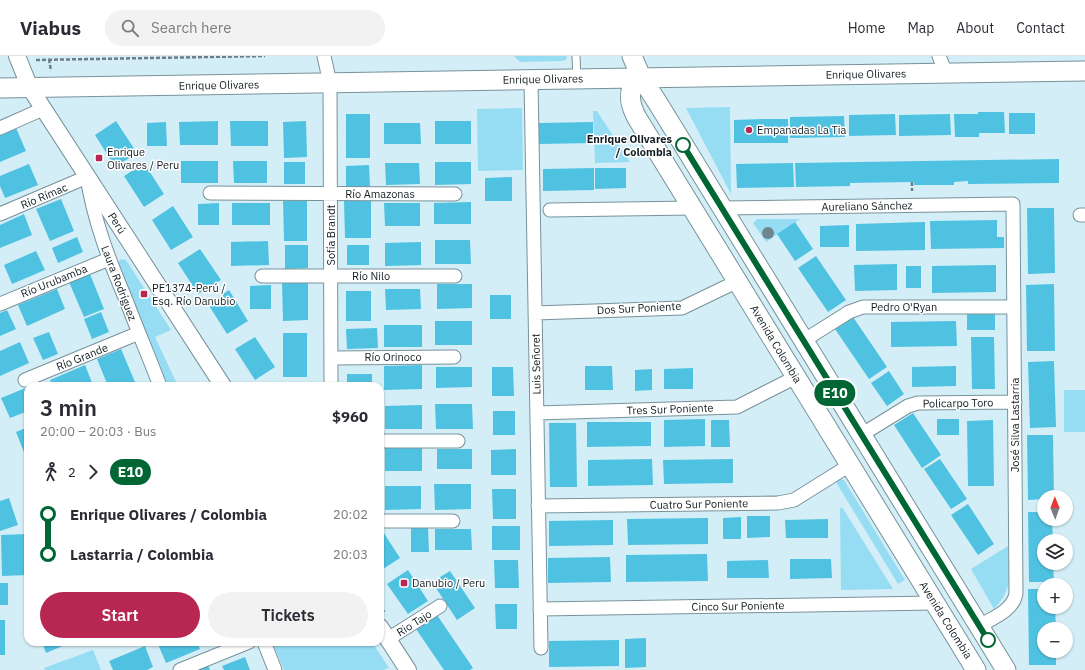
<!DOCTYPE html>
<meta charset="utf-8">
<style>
:root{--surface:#fff;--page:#f2f2f3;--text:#2b2b33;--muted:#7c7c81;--line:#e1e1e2;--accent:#b72752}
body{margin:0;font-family:"IBM Plex Sans",sans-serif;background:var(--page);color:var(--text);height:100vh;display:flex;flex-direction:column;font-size:15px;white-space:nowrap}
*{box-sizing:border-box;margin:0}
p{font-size:13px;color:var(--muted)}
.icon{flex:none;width:22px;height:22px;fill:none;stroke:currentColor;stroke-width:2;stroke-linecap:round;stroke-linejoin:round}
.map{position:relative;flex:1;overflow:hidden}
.panel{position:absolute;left:24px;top:326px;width:360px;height:264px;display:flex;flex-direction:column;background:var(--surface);border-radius:12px;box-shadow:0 1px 3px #0004}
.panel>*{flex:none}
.badge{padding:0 8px;border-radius:13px;font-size:14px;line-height:26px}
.needle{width:26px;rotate:359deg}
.tools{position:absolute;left:1037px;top:434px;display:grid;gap:8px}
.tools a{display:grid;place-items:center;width:36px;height:36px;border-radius:50%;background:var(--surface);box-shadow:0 1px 3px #0004;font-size:20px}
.map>.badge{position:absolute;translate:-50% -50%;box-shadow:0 0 0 2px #fff}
.legs{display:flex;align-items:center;gap:6px;height:44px;padding:0 16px;font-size:13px}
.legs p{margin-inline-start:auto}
.overview{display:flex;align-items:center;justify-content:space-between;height:68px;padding:0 16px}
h1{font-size:22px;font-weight:600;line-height:30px}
.action{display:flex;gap:8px;margin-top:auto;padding:8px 16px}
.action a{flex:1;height:46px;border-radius:24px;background:var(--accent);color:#fff;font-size:16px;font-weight:600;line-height:46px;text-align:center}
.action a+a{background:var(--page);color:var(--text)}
ul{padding:0 16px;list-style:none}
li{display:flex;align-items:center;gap:14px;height:40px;font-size:15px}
li i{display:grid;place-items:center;width:6px;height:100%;margin:0 5px;background:currentColor}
li i::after{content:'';width:10px;height:10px;margin:-5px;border:3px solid;border-radius:50%;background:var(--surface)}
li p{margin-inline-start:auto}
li:first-child i{background:linear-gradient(#0000 50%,currentColor 0)}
li:last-child i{background:linear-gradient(currentColor 50%,#0000 0)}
header{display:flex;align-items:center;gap:24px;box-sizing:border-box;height:56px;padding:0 20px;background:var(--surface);border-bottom:1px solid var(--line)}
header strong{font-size:19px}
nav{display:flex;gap:22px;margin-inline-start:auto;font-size:14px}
.search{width:280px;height:36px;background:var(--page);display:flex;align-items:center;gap:10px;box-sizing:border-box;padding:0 14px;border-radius:22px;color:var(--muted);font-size:15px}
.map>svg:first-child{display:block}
</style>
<header>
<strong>Viabus</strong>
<div class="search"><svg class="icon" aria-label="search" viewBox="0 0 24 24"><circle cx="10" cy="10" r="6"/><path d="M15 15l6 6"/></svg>Search here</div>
<nav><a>Home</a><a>Map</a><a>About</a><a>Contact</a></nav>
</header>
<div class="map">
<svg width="1085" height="614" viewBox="0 0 1085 614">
<rect width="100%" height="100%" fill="#d3eef7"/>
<path fill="#96ddf3" d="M514 0H567L566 4 561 5 520 6Z
M730 51 731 138 686 52Z
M522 52 523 114 478 115 477 53Z
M593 55H597L630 106 595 107Z
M757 163H800L766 186 753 167Z
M121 203 126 204 171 274 155 281 178 330H166L118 210 119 205Z
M1064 334H1085V376H1064Z
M836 422 844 424 905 524 898 528 834 423Z
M842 451 893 533 841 534 840 453Z
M1008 490 1009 528 1003 542 994 553 971 513Z
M272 586H372L389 612 383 614H284Z
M93 594 101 614H45L44 612Z"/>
<path fill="#50c2e1" d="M978 56H1004L1005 77H979V81H955L954 58H978Z
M1009 57H1035V78H1009Z
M346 58H370V102H346Z
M895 58 896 79 849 80V59Z
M950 58 951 79 899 80V59Z
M844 60 845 81 790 82V61Z
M763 63H788V87H734V64Z
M116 65 137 97 115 111 95 79Z
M218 65V89H180L179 66Z
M230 65H268V90H231Z
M306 65 307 101 284 102 283 66Z
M435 65H471V88H435Z
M166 66 167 90H147V67Z
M593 66V87L539 88V67Z
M384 67H420L421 88H384Z
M16 72 26 95 0 106V79Z
M1059 103V127L968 128V125L954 126V129H914V126L850 127V130L796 131 795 107Z
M181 105H218V127H181Z
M233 105H267V127H234Z
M284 106H305V128H284Z
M435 106H471V128L435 129Z
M144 107 164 138 144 151 124 120Z
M385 107H419L420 128 386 129Z
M793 107 794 131 737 132 736 108Z
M29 108 38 129 5 142 0 130V120Z
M369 109 370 131 346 132V110Z
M594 112V134L543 135V113Z
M595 112H626V132L595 133Z
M512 121V145H485V122Z
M61 143 74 175 50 185 36 153Z
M283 145H307V185H284Z
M344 145H371V182H345Z
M471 146V168H434V147Z
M219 147V169H198V148Z
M232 147H270V169H232Z
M384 147H420V170H385Z
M173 150 193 181 171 194 152 164Z
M1027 152H1054L1055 217 1028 218Z
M24 158 32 179 0 192V169Z
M997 164V181H1004V192L931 193 930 165Z
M795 166 813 193 795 205 777 178Z
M925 166V194L856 195V168Z
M849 169V191H820V170Z
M77 181 83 196 58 207 52 192Z
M435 184H470L471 208H435Z
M268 185 269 209 231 210V186Z
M421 186V209L385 210V187Z
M285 189H308V212L285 213Z
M347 189H369V209H347Z
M200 193 221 224 198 238 178 207Z
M36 195 45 214 12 228 4 209Z
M816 200 846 244 828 256 798 212Z
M897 208V234L855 235 854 209Z
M996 209V236L932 237V210Z
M906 210H921V232H906Z
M90 218 104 253 84 261 69 226Z
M282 227H308V264L283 265Z
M437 228H472V252L437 253Z
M1054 228 1055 295H1027L1026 229Z
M271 229V253H250V230Z
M57 233 65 253 27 270 18 249Z
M385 233H420L421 253 386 254Z
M229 234 248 265 227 278 208 248Z
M346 235H371V265H346Z
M490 239H511V263H490Z
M7 254 16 273 0 280V257Z
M101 256 109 276 92 283 84 263Z
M995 256V274H967V257Z
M853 261 887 311 869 323 835 273Z
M435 265H472V289H435Z
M956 265 957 290 891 291V266Z
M384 269H422V291H384Z
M377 272 378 292 347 293 346 273Z
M49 276 58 298 43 304 33 282Z
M283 277H307V321H283Z
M255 281 275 311 255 324 235 293Z
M971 281H994L995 333H972Z
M20 286 29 307 0 320V295Z
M121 293 135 326 126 330H108L97 303Z
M1054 305 1056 371 1030 372 1028 306Z
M85 309 93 329 53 330 50 324Z
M422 309V333L384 334V310Z
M585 310H612L613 334H585Z
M956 310V330L912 331V311Z
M436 311H472V331L436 332Z
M492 311H513L514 340H492Z
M693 312V333H664V313Z
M652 313V334L635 335V314Z
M889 315 904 338 887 350 871 327Z
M347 318H372V330H347Z
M305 328V330H284V329Z
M28 331V355L10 362 1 342Z
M435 348H472L473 373H436Z
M422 349V373H385V350Z
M493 355H515V379H493Z
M913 357 941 399 922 412 894 369Z
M705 363V390L664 391V364Z
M937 363H959V379H937Z
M711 364H729L730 391H711Z
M993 364 994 430H968L967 365Z
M587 366H651V390L587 391Z
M549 367H576L577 431H550Z
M28 371V397L25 399 16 376Z
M1027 379H1053L1054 441H1044V443L1028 444Z
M385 392H422V415H385Z
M437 393H472V413H437Z
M516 393V419H491V394Z
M652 403 653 429 588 430V404Z
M733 403V427L664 428 663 404Z
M940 403 967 443 951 453 924 413Z
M434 428H471V453L435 454Z
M385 430H421V453L385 454Z
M492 433H516V463H493Z
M9 442 18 469 0 475V445Z
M968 448 994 488 978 499 951 459Z
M1028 456H1044V463H1052L1053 485H1044V507H1053L1054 526H1029Z
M747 460H770V481L747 482Z
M741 461V483H723V462Z
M708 462V488L628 489 627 463Z
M828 463V482H786L785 464Z
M613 464V489L549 490V465Z
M492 470H520V494H492Z
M380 471 400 502 380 515Z
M411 472H428L429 496H411Z
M435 473H471L472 494H435Z
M28 478V519L2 520 1 479Z
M707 498 708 525 626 526V499Z
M610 501 611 526 548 527V502Z
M790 503H831L832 522 790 523Z
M494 504H518L519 532H495Z
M768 504 769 522H727V505Z
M408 514 428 545 408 558 387 528Z
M450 515 475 552 457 564 432 526Z
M0 527H8V549H0Z
M1028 533H1044V551H1055L1056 573H1044V595H1056V609H1029Z
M495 548H517V573H496Z
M437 559 473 612 470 614H444L416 573Z
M0 564H5V599H0Z
M646 582V611L625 612V583Z
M619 584V610L549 611V585Z
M42 586H72L46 597Z
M103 586H115L105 590Z
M157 586H197L200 593 166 607Z
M145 590 153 611 147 614H113L109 605Z
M245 601 250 614H224L222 610Z
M208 609 210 614H196Z"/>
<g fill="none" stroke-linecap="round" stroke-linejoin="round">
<g stroke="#78929a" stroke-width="9">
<path id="service" d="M576 0 577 23"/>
</g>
<g stroke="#78929a" stroke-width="15">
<path id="minor" d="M324 0 330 27 331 330
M939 0 946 17
M531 24 541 592
M0 72 43 53
M210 137 455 138
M721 152 1013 148 1016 537C1014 554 993 562 979 570
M550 154 693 152
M0 158 87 121C94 165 109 204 126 244 137 273 149 301 160 330
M1080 159H1085
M262 220H455
M0 248 109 203
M535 257 682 252 738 225
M803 285 849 256 863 251H1014
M331 302 454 301
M25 324 139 277
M537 357 737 351 796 321
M861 379 908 350 918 347 1015 346
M380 385H458
M538 450 778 447 794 444 850 409
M380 465H453
M540 553 935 547
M388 583 440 550
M264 586 275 614
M180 614 249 586"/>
</g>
<g stroke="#78929a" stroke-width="18">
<path id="tertiary" d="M17 0 30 32 223 330
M380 571 408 614"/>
</g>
<g stroke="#78929a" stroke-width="21">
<path id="secondary" d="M632 0 641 21 659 49 1006 614
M641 21C639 24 635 26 634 28 627 39 632 53 637 62L976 614
M0 32 1085 15"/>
</g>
<path stroke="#6c7e84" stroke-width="2.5" stroke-dasharray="4 2" stroke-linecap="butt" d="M49 3 51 15
M36 4 265 0
M912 126V135
M380 549 384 556"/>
<use href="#service" stroke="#fff" stroke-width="7"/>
<use href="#minor" stroke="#fff" stroke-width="13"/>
<use href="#tertiary" stroke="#fff" stroke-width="16"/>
<use href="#secondary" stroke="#fff" stroke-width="19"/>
</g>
<circle fill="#6e868d" cx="768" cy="177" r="6"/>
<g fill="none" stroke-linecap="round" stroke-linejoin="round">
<g stroke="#fff" stroke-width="9">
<path id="line-1" d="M683 89 988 584"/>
</g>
<use href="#line-1" stroke="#063" stroke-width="6"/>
</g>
<g fill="#b72752" stroke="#fff" stroke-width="1.5">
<circle cx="749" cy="74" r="4"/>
<rect x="95" y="98" width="8" height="8" rx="2"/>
<rect x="140" y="234" width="8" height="8" rx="2"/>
<rect x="400" y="523" width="8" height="8" rx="2"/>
</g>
<g fill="#fff" stroke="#063" stroke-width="2">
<circle cx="683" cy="89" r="7"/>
<circle cx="988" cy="584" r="7"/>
</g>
<g text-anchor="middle" stroke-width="3" stroke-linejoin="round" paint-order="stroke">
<g font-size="11" fill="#141e22" stroke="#fff">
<text transform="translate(866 18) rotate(-1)" y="4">Enrique Olivares</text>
<text transform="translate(543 23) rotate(-1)" y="4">Enrique Olivares</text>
<text transform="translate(219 29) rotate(-1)" y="4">Enrique Olivares</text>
<text x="380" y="142">Río Amazonas</text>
<text transform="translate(44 140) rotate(-23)" y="4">Río Rímac</text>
<text transform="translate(867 150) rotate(-1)" y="4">Aureliano Sánchez</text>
<text transform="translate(117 167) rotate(57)" y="4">Perú</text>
<text transform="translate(331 179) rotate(-90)" y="4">Sofía Brandt</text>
<text x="371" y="224">Río Nilo</text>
<text transform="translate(54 225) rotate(-22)" y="4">Río Urubamba</text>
<text transform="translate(119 227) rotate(69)" y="4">Laura Rodríguez</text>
<text x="904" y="255">Pedro O'Ryan</text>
<text transform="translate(639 252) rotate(-3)" y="4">Dos Sur Poniente</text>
<text transform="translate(776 288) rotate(59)" y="4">Avenida Colombia</text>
<text transform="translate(82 301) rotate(-22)" y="4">Río Grande</text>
<text x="393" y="305">Río Orinoco</text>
<text transform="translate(536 308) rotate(-91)" y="4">Luis Señoret</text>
<text transform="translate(958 347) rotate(-1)" y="4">Policarpo Toro</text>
<text transform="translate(670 353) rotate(-2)" y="4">Tres Sur Poniente</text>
<text transform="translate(1015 369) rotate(-90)" y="4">José Silva Lastarria</text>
<text transform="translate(699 448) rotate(-1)" y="4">Cuatro Sur Poniente</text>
<text transform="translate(738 550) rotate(-1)" y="4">Cinco Sur Poniente</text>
<text transform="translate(946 564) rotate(58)" y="4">Avenida Colombia</text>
<text transform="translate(414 567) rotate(-32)" y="4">Rio Tajo</text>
</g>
<g font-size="11" fill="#141e22" stroke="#fff" text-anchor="start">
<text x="757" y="78">Empanadas La Tia</text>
<text x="107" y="100">Enrique<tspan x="107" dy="13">Olivares / Peru</tspan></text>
<text x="152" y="236">PE1374-Perú /<tspan x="152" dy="13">Esq. Río Danubio</tspan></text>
<text x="412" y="531">Danubio / Peru</text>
</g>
<g font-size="11" font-weight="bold" fill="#141e22" stroke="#fff" text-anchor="end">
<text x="672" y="87">Enrique Olivares<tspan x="672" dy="13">/ Colombia</tspan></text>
</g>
</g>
</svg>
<div class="tools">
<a><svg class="needle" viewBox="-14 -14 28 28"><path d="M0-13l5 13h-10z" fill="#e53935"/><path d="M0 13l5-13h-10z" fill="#7c7c81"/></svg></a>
<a><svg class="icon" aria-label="layers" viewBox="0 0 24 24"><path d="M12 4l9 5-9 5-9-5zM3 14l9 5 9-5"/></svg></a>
<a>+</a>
<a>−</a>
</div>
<b class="badge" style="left:835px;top:337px;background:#063;color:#fff">E10</b>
<section class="panel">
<div class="overview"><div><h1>3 min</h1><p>20:00 – 20:03 · Bus</p></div><b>$960</b></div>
<div class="legs"><svg class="icon" aria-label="walk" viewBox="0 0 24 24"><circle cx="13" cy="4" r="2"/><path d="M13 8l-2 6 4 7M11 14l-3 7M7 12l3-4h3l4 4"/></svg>2<svg class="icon" aria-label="forward" viewBox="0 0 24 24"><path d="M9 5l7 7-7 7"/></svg><b class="badge" style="background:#063;color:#fff">E10</b></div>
<ul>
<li><i style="color:#063"></i><b>Enrique Olivares / Colombia</b><p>20:02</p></li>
<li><i style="color:#063"></i><b>Lastarria / Colombia</b><p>20:03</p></li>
</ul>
<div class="action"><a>Start</a><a>Tickets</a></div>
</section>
</div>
